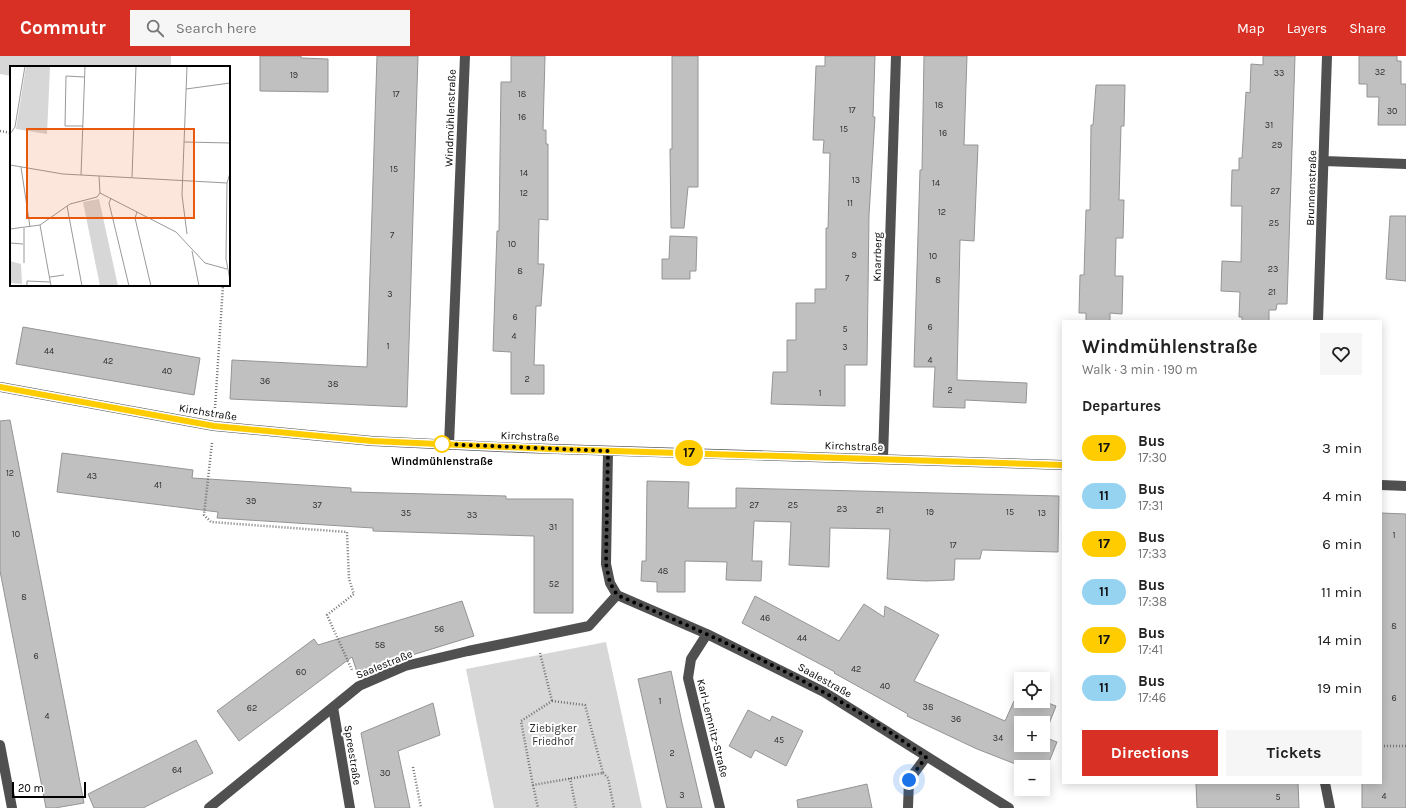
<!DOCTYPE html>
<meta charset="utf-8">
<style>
:root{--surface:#fff;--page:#f6f6f6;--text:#222;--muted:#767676;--accent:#d93025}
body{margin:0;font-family:Karla,sans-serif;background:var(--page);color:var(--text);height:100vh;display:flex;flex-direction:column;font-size:15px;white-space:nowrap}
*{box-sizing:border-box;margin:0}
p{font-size:13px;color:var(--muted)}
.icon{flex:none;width:22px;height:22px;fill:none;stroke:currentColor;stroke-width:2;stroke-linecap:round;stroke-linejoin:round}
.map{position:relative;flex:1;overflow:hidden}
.details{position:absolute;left:1062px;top:264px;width:320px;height:464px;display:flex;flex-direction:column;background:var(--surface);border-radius:0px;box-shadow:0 2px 10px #0003}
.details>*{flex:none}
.badge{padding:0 8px;border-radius:13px;font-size:14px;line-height:26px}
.controls{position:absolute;left:1014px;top:616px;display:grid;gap:8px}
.controls a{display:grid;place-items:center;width:36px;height:36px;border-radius:0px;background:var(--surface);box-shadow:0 2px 10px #0003;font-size:20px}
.scale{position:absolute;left:12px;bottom:10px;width:74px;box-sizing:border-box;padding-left:4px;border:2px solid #000;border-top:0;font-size:11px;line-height:14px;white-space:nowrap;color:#000;-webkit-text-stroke:3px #fff;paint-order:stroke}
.you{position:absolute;width:20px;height:20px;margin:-10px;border:3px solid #fff;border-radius:50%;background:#1a73e8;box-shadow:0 0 0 6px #1a73e833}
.map>.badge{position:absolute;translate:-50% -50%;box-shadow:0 0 0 2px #fff}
h2{padding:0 20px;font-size:15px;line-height:36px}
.round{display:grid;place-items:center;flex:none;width:42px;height:42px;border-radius:0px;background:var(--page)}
.overview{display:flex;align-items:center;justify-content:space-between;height:68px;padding:0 20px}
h1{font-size:19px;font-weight:700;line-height:30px}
.action{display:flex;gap:8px;margin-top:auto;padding:8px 20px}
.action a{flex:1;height:46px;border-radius:0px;background:var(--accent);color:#fff;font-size:16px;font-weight:700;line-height:46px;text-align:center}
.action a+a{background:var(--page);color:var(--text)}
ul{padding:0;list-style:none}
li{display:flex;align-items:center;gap:12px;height:48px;padding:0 20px}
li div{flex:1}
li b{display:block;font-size:15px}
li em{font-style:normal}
li .badge{min-width:44px;font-weight:700;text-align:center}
header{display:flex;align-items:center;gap:24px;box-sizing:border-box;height:56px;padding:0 20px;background:var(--accent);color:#fff}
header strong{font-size:19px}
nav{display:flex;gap:22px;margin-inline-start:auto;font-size:14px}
.search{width:280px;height:36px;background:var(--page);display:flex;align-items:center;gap:10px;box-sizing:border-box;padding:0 14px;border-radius:0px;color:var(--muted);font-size:15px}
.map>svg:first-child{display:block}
</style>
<header>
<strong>Commutr</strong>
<div class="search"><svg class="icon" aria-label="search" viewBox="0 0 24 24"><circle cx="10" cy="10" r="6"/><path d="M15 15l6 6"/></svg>Search here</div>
<nav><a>Map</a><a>Layers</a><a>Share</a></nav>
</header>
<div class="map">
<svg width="1406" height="752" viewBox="0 0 1406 752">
<rect width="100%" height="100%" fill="#fff"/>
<path fill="#d7d7d7" d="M0 0H171V11H11V20L0 18Z
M606 586 642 752H494L466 613Z"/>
<path fill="#c0c0c0" stroke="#949494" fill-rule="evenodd" d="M260 0H301V2L328 3V36L260 35Z
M377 0H418L407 351 230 343 232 304 367 311Z
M511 0H545L543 74H546V88H548V164L539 163 538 208H544L541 250H536L534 309H544V338H511V296L493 295 497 175H499L501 26H511Z
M672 0H698V131H688L684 172H671L670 93H672Z
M825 0H875L873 61H875L869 159 867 309H845V350L771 348 773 316H787V284H796V247H815V233H826V172H828L830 97H823L824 84H813L816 10H825Z
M924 0H967L964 89H978L974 185 960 184 957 324 1027 327 1026 347 965 344V352L933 351 935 311H914L920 114H922Z
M1263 0H1295L1287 248H1277L1276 254H1269V265H1242V261H1239L1240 236 1221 235 1222 205 1241 206 1242 150H1231L1232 114H1239V102H1242L1246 36 1250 37 1251 8 1263 9Z
M1359 0H1397V5H1401V28H1406V69H1378L1379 41H1367V28H1359Z
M1096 29H1125L1124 70H1121L1119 144H1124L1123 182H1116L1115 220H1123L1122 258 1110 257V265H1086V257H1079L1080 219H1084L1086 154H1090L1091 69H1093Z
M1390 160H1406V225L1386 223Z
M670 180 697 181 696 215H690V223H662V203H669Z
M23 271 200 302 194 339 16 308Z
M10 364 84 747 55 752H46L0 515V365Z
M62 397 193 414 192 422 351 432V436L506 440V443H573V557H534V480L373 475V472L217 462 218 456 57 436Z
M647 425 689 426 688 452H736V432L1059 440 1058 496 982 494 980 503H955L954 524 926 525 887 523 890 473 830 472 829 511 789 509 791 466 754 465 752 505H762L761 525 726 524 727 506 685 505V536H657V526L641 525 642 505H646Z
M1381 457 1406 458V752H1362V727H1381Z
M755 540 839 585 864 548 884 561 885 550 939 579 914 625 1005 665 1014 645H1043L1056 650 1044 681 1057 686 1047 711H1023L977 693 907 660 908 658 834 617 835 616 742 567ZM1021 667H1043V689H1021Z
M462 545 474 580 357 616 352 601 239 685 217 655 314 583 318 589Z
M671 615 682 667 702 752H667L638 623Z
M433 647 440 679 398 695 410 752H375L361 677Z
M748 654 770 665 772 660 803 675 786 710 755 694 751 702 729 690Z
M196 684 213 717 143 752H94L88 738Z
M1196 727H1298L1299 752H1197Z
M867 728 872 752H798L797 744Z"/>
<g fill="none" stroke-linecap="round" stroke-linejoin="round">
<path stroke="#727272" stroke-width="2.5" stroke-dasharray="1 2" stroke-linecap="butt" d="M0 75 11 77
M229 115V122
M215 352 223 229
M212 387 204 459 211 466 347 476 349 523 354 538 327 559 352 614
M540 597 552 645
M552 645 585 649 603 717 533 729 521 665Z
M1381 690H1406
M413 711 421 752
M603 717 608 722 614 752
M570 722 576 752
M533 729 538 752"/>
<path stroke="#505050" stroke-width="10" d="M1324 105 1406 108
M1318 265 1327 0
M0 331 214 370 372 385 523 392 1063 409
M449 389 465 0
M883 402 896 0
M1381 429 1406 430
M617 539 707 578 824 636 1009 752
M707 578 691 603 688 622 720 752
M333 651 350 752
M0 689 12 752
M1325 727 1330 752
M209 752 359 630 405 610 468 595 589 570 617 539 610 527 606 508 608 395
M908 752 909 724 926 701"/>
</g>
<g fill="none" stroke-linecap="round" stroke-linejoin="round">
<g stroke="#fff" stroke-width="9">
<path id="line" d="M0 331 214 370 372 385 552 393 1063 409"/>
</g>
<use href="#line" stroke="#fc0" stroke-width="6"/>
<path stroke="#000" stroke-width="4" stroke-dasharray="0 7.2" d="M442 388 608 395 606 508 610 527 617 539C687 569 757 599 823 636 859 655 893 678 926 701L909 724"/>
</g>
<circle fill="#fff" stroke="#fc0" stroke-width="2" cx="442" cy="388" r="8"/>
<g text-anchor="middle" stroke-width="4" stroke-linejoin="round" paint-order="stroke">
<g font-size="9" fill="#303030">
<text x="1380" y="19">32</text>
<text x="1279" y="20">33</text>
<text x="294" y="22">19</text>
<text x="396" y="41">17</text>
<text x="522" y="41">18</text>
<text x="939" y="52">18</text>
<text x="852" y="57">17</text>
<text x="1392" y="58">30</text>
<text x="522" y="64">16</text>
<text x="1269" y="72">31</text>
<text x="844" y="76">15</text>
<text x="943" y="80">16</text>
<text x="1277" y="92">29</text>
<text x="394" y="116">15</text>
<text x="524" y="120">14</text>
<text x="856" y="127">13</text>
<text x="936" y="130">14</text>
<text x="1275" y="138">27</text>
<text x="524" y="140">12</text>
<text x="850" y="150">11</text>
<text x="942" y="159">12</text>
<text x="1274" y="170">25</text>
<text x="392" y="182">7</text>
<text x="512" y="191">10</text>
<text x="854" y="202">9</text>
<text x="933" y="203">10</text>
<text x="1273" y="216">23</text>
<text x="520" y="218">8</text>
<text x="847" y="225">7</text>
<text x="938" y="227">8</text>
<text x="1272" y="239">21</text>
<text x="390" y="241">3</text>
<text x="515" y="264">6</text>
<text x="930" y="274">6</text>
<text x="845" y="276">5</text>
<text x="514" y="283">4</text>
<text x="388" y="293">1</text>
<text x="845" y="294">3</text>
<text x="49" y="298">44</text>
<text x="930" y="307">4</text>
<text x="108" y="308">42</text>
<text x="167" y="318">40</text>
<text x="527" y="326">2</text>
<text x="265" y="328">36</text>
<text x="333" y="331">38</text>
<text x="950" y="337">2</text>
<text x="820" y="340">1</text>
<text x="10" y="420">12</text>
<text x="92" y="423">43</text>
<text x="158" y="432">41</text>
<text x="251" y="448">39</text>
<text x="317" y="452">37</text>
<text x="754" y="452">27</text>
<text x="793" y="452">25</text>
<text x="842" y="456">23</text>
<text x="880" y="457">21</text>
<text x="930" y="459">19</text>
<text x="1010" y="459">15</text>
<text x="406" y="460">35</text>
<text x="1042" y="460">13</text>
<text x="472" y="462">33</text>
<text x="553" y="474">31</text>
<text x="16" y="481">10</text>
<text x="1394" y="482">1</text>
<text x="953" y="492">17</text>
<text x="663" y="518">48</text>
<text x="554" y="531">52</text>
<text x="24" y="544">8</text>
<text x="765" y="565">46</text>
<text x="1394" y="573">8</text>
<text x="439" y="576">56</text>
<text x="802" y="585">44</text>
<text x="380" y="592">58</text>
<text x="36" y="603">6</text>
<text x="856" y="616">42</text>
<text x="301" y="619">60</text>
<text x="885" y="633">40</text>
<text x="1394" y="645">6</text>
<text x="660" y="648">1</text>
<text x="928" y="654">38</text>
<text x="252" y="655">62</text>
<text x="47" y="663">4</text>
<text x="956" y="666">36</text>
<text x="998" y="685">34</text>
<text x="779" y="687">45</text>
<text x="672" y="700">2</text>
<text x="177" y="717">64</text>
<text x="385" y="720">30</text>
<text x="682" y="742">3</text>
<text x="1384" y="743">4</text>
<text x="1278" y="744">5</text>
</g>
<g font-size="11" fill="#000" stroke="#fff">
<text transform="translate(450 62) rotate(-88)" y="4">Windmühlenstraße</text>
<text transform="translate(1311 132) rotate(-88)" y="4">Brunnenstraße</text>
<text transform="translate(877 201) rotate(-89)" y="4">Knarrberg</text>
<text transform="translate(208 356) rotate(9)" y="4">Kirchstraße</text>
<text transform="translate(530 380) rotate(2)" y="4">Kirchstraße</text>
<text transform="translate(854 390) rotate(2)" y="4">Kirchstraße</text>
<text transform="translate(384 608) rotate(-22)" y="4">Saalestraße</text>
<text transform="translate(825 624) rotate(29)" y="4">Saalestraße</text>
<text transform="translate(713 672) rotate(76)" y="4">Karl-Lemnitz-Straße</text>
<text transform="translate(353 699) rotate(81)" y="4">Spreestraße</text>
</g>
<g font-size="11" font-weight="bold" fill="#000" stroke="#fff">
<text x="442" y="409">Windmühlenstraße</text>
</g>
<g font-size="11" fill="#2e2e2e" stroke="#fff">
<text x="553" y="676">Ziebigker<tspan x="553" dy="13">Friedhof</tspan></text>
</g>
</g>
<g transform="translate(10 10)">
<rect width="220" height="220" fill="#fff"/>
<path d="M16 0H58L40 1 37 68 6 63ZM89 133 108 220H90L73 136ZM0 195 11 198 12 218 0 217Z" fill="#d7d7d7"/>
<path fill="none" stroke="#999" stroke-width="1" d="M177 0 172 129 177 168M176 23 220 17M73 60H55L56 10 74 11M0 68 5 61 15 0M174 76 220 77M0 99 53 108 217 117M11 101 20 161M220 107 217 117 216 193 220 214M71 109 75 0M122 111 126 0M90 127 166 166 195 197 217 203M101 132 99 137 119 220M57 140 72 220M127 146 125 152 141 220M30 159 41 220M0 163 30 159 60 138 87 131 90 127 89 110M0 177 13 178M182 185 189 220M14 197V162M40 211 54 209M17 220V215L40 216"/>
<path fill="#e8590c" fill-opacity="0.15" stroke="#e8590c" stroke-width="2" d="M17 63H184V152H17Z"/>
<rect width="220" height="220" fill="none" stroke="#000" stroke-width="2"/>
</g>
</svg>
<div class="controls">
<a><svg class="icon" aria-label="locate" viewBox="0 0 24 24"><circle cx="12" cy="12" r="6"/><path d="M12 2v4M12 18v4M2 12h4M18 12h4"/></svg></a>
<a>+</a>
<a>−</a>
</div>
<div class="scale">20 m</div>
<div class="you" style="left:909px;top:724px"></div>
<b class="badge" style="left:689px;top:397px;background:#fc0;color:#111">17</b>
<section class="details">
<div class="overview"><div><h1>Windmühlenstraße</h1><p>Walk · 3 min · 190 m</p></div><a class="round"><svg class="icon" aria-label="heart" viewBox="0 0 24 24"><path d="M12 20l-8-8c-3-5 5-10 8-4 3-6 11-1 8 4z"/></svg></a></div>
<h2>Departures</h2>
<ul>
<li><span class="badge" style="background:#fc0;color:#111">17</span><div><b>Bus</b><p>17:30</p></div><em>3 min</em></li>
<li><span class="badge" style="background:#96d3f1;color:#111">11</span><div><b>Bus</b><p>17:31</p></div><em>4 min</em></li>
<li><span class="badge" style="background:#fc0;color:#111">17</span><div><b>Bus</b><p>17:33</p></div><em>6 min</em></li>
<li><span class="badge" style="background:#96d3f1;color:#111">11</span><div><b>Bus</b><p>17:38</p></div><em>11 min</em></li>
<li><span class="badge" style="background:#fc0;color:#111">17</span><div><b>Bus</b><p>17:41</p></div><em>14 min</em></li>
<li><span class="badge" style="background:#96d3f1;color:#111">11</span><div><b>Bus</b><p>17:46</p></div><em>19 min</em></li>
</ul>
<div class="action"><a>Directions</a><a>Tickets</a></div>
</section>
</div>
